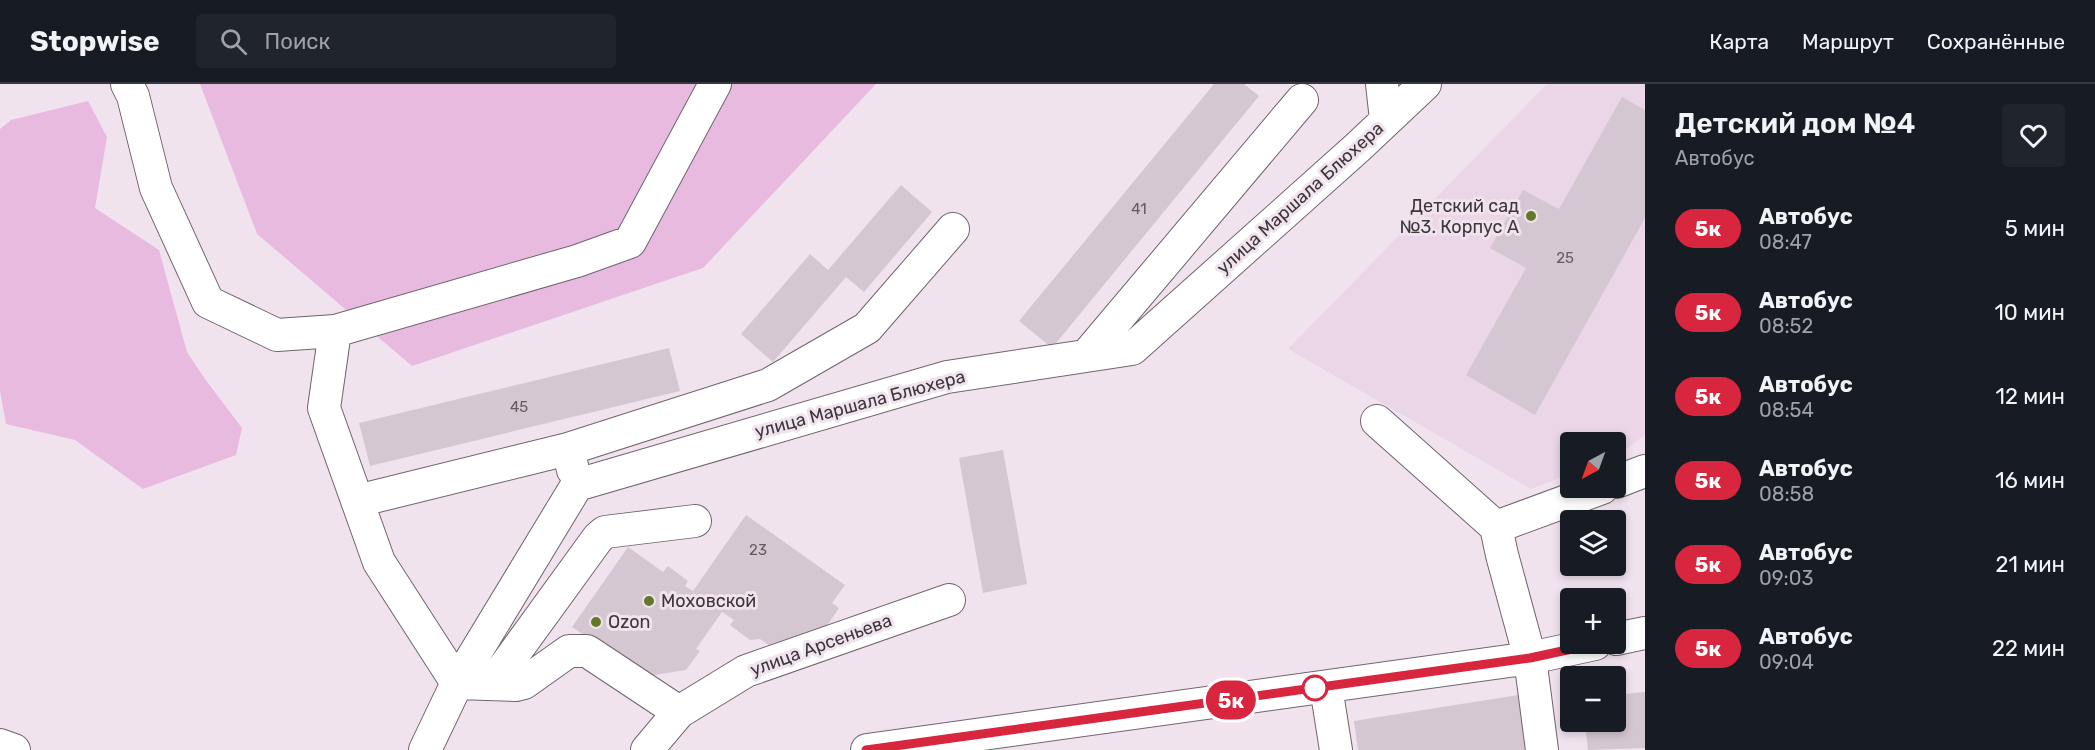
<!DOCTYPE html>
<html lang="ru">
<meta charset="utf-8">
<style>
:root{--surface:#171b24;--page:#20242c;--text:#f1f3f6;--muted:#9ea1a6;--line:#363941}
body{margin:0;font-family:Rubik,sans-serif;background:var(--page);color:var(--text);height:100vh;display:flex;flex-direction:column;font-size:22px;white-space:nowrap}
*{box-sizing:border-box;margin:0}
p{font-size:20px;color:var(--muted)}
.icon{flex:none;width:33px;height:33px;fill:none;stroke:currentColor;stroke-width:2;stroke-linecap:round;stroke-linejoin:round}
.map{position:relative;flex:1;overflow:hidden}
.sheet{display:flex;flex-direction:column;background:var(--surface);width:450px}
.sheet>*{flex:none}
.badge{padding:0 12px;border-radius:20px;font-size:21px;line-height:39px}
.needle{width:39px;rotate:221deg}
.buttons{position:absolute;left:1560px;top:348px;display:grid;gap:12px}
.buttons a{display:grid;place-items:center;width:66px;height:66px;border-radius:6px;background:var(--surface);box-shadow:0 3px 9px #0003;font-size:30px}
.map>.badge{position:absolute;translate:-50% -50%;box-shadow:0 0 0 3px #fff}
.round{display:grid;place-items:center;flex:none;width:63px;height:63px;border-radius:6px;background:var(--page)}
.head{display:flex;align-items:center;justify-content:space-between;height:102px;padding:0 30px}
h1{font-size:28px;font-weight:600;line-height:45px}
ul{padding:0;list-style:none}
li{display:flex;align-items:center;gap:18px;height:84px;padding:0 30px}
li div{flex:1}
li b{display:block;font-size:22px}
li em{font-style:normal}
li .badge{min-width:66px;font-weight:700;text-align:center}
header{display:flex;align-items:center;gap:36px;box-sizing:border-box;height:84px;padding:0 30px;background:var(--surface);border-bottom:2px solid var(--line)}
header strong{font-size:28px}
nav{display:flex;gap:33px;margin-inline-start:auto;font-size:21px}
.search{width:420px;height:54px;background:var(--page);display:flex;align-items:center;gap:15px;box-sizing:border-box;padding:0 21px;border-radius:6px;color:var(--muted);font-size:22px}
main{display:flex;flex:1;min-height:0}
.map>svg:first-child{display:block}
</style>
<header>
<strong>Stopwise</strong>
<div class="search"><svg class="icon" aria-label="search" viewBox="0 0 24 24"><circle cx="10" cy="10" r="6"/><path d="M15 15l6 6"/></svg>Поиск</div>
<nav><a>Карта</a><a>Маршрут</a><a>Сохранённые</a></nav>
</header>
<main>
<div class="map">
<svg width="1645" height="666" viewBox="0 0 1645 666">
<rect width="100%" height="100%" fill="#f1e3ee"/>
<path fill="#ead6e6" d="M1547 0H1645V351L1616 372V358H1570V390L1531 405 1288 265Z"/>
<path fill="#e9bae0" d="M200 0H876L703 184 412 282 257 150Z
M88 17 107 53 95 124 159 166 187 268 205 295 242 344 236 371 143 405 75 356 6 340 0 307V45L11 36Z"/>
<path fill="#d5c7d2" d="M1214 0H1244L1259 12 1052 264 1019 237Z
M1622 13 1645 26V134L1535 331 1466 291 1526 184 1490 164 1523 106 1559 125Z
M901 101 932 128 864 208 846 193 773 278 741 250 810 170 828 186Z
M669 264 680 307 370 382 359 339Z
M1003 366 1027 500 983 509 959 374Z
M746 431 845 501 832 519 839 524 825 545 773 564 760 555 750 556 730 541 734 536 722 528 696 565 700 567 686 586 649 592 630 583 572 543 628 463 663 488 668 482 688 497 685 502 693 507Z
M1645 608V664L1588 666 1585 638H1616V611Z
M1518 611 1527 666H1358L1354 637Z"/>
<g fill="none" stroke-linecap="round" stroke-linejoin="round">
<g stroke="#71646e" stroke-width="34">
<path id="minor" d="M127 0 133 12 156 104 208 218 277 251 335 247 324 324 379 478 457 599 516 601 524 599 569 567H587L679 628
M1382 0 1386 36
M335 247 577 177 630 158 715 0
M1086 272 1302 16
M1377 337 1496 443
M568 365 768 301 867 244 953 145
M1616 398 1645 387
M357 417 568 365 573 386
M1616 555 1645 549
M492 600 598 454 605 448 695 437
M1326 603 1336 666
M0 661 14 666
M425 666 457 599 577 401 947 293 1132 265 1357 64 1425 0
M647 666 679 628 746 587 949 516
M867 666 1530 574 1595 560
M1542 666 1530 574 1502 471 1496 443 1602 404"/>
</g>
<use href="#minor" stroke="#fff" stroke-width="32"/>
</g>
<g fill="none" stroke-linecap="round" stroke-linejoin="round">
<g stroke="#fff" stroke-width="14">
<path id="line" d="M866 666 1530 574 1595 560"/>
</g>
<use href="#line" stroke="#d7263d" stroke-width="9"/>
</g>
<g fill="#63792a" stroke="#f1e3ee" stroke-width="2">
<circle cx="1531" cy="132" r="6"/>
<circle cx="649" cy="517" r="6"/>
<circle cx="596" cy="538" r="6"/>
</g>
<circle fill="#fff" stroke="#d7263d" stroke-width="3" cx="1315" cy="604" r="12"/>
<g text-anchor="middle" stroke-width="6" stroke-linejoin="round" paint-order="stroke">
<g font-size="15" fill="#625b61">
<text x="1139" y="130">41</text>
<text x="1565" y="179">25</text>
<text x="519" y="328">45</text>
<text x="758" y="471">23</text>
</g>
<g font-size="18" fill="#3c373b" stroke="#f1e3ee">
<text transform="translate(1300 114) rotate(-42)" y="6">улица Маршала Блюхера</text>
<text transform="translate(860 320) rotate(-15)" y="6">улица Маршала Блюхера</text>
<text transform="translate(821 561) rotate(-20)" y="6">улица Арсеньева</text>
</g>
<g font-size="18" fill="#3c373b" stroke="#f1e3ee" text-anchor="start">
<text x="1519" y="128" text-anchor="end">Детский сад<tspan x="1519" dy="21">№3. Корпус А</tspan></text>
<text x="661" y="523">Моховской</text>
<text x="608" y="544">Ozon</text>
</g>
</g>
</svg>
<div class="buttons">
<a><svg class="needle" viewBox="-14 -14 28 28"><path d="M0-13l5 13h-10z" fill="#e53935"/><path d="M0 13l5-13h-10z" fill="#9ea1a6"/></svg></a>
<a><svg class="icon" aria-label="layers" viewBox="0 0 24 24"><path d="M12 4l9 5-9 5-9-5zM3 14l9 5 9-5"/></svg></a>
<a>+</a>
<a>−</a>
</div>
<b class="badge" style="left:1231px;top:616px;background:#d7263d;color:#fff">5к</b>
</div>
<section class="sheet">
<div class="head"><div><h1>Детский дом №4</h1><p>Автобус</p></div><a class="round"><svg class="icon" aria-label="heart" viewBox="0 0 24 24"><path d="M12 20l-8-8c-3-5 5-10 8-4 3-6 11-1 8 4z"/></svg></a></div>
<ul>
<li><span class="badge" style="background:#d7263d;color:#fff">5к</span><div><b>Автобус</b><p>08:47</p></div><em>5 мин</em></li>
<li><span class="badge" style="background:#d7263d;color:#fff">5к</span><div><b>Автобус</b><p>08:52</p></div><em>10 мин</em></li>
<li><span class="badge" style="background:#d7263d;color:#fff">5к</span><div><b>Автобус</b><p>08:54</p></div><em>12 мин</em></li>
<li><span class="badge" style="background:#d7263d;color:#fff">5к</span><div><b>Автобус</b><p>08:58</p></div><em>16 мин</em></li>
<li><span class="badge" style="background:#d7263d;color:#fff">5к</span><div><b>Автобус</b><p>09:03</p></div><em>21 мин</em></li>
<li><span class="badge" style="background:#d7263d;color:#fff">5к</span><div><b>Автобус</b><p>09:04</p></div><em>22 мин</em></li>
</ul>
</section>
</main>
